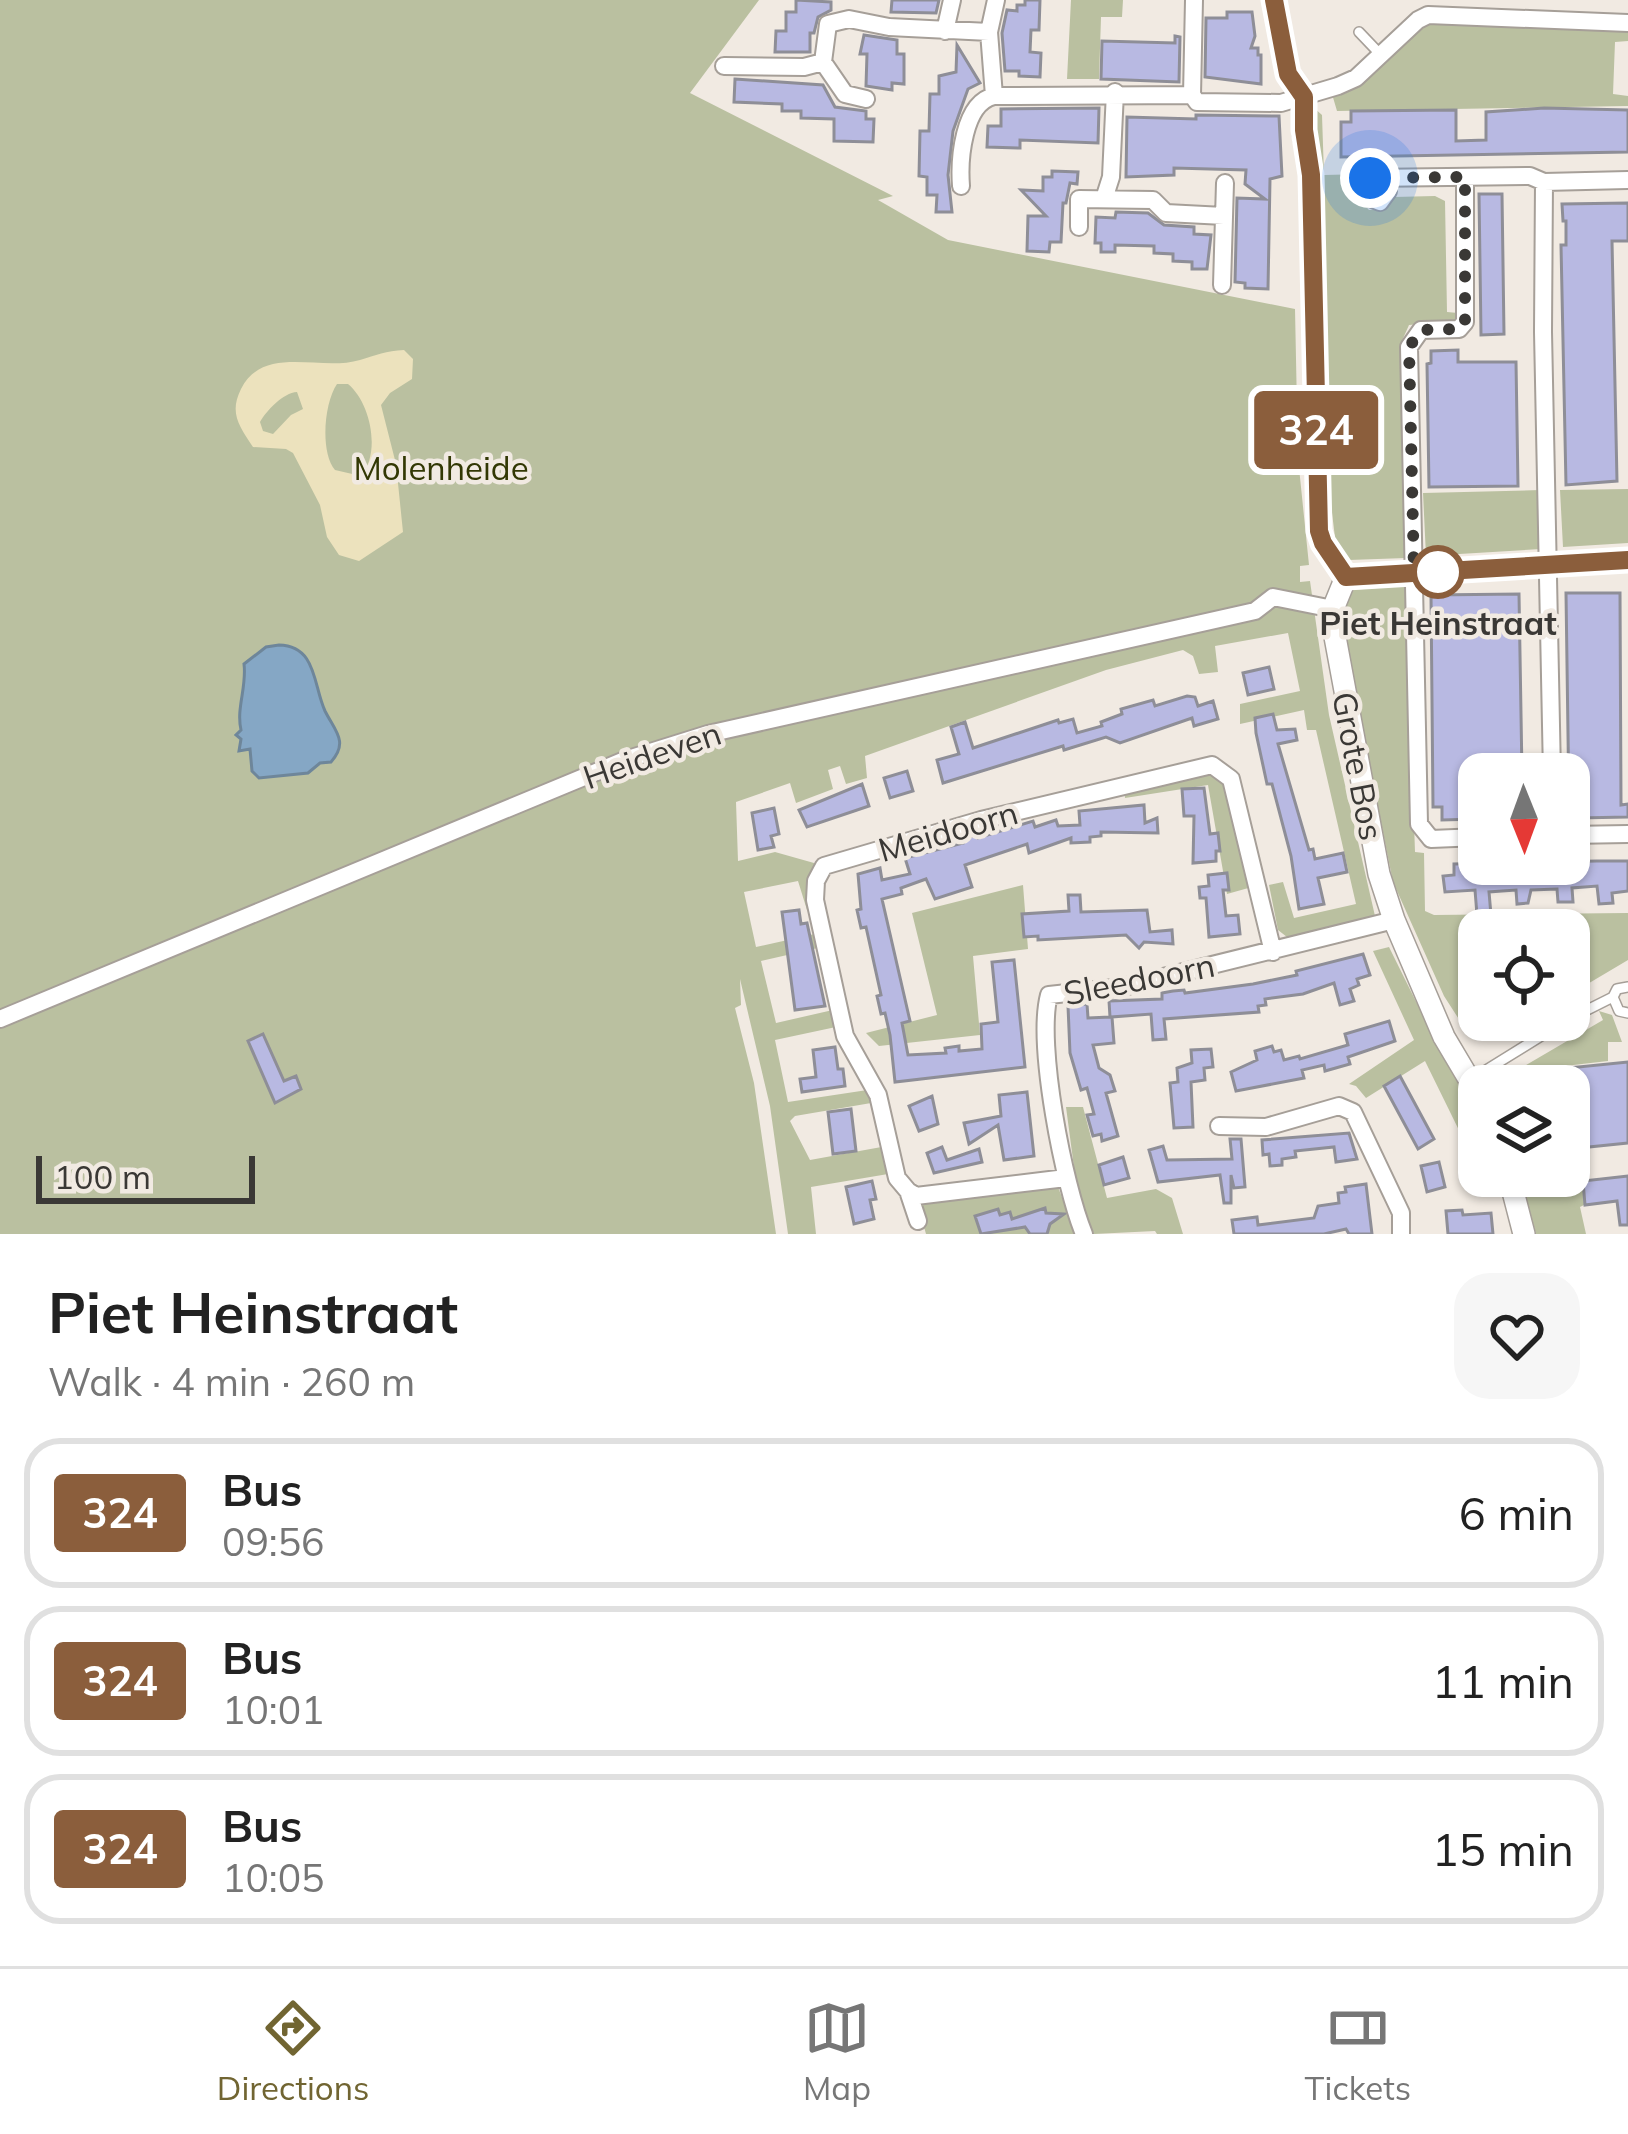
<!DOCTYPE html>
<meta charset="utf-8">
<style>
:root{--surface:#fff;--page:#f6f6f6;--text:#222;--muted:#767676;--line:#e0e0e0;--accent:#716532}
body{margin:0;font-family:Mulish,sans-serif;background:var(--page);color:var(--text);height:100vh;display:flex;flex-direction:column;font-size:45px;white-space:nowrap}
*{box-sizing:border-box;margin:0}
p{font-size:39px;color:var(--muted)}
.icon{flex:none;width:66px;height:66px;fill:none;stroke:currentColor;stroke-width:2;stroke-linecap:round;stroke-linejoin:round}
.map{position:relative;height:1234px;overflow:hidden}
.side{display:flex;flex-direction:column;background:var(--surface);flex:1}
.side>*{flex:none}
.badge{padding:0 24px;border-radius:9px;font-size:42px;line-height:78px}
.needle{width:78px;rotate:179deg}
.fabs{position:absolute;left:1458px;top:753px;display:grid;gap:24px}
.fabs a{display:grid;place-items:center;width:132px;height:132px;border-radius:24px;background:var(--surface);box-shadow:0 3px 9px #0004;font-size:60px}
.scale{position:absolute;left:36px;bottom:30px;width:219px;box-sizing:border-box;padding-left:12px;border:6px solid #3a3835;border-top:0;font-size:33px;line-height:42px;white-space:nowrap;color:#3a3835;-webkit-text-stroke:9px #f1eae2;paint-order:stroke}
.you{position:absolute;width:60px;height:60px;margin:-30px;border:9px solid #fff;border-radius:50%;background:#1a73e8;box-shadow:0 0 0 18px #1a73e833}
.map>.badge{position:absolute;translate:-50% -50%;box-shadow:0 0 0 6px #fff}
.round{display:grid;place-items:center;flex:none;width:126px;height:126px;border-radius:36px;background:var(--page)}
.overview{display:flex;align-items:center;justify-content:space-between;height:204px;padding:0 48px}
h1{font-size:57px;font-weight:700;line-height:90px}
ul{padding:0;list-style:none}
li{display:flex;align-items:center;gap:36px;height:150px;margin:0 24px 18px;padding:0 24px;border:6px solid var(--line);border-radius:36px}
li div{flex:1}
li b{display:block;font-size:45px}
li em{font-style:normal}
li .badge{min-width:132px;font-weight:700;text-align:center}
.tab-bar{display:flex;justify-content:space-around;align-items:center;height:168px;border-top:3px solid var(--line);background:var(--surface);font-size:33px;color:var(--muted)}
.tab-bar a{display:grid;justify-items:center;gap:6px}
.tab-bar .on{color:var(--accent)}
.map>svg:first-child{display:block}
</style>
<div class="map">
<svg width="1628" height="1234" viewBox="0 0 1628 1234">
<rect width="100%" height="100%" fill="#f1eae2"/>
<path fill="#bac0a0" d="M0 0H759L690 93 893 196 878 200 948 240 1295 309 1298 458 1309 565 1300 566V582L1310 581 1329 715 1375 916 1287 937 1278 930 1269 885 1283 882 1294 918 1356 904 1316 730H1307L1304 710 1240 724V704L1300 691 1288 633 1215 646 1218 672 1199 674 1193 656 1183 650 1106 670 865 756 867 778 846 784 840 766 828 770 833 789 796 803 790 783 736 802 738 861 775 852 814 863 823 908 807 910 798 881 744 892 756 947 828 931 831 945 761 961 776 1023 846 1007 850 1024 775 1040 788 1102 874 1089 877 1102 795 1116 790 1121 810 1160 887 1146 894 1173 811 1187 816 1234H788L770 1106 740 979 741 1005 735 1008 754 1083 776 1234H0Z
M1071 0H1123L1122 17H1101L1099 79H1067Z
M1426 24 1628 27V41L1615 42 1613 94 1628 96V106L1337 111 1332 94 1364 81Z
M1313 107 1322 115 1324 175 1365 174 1360 200 1369 210 1381 209 1394 197 1435 196 1445 201 1447 312 1458 313 1454 321 1409 325 1401 343 1406 558 1349 560 1336 546 1324 446 1309 123Z
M1628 489V543L1563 547 1560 490Z
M1541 490V549L1426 556 1423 493Z
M1406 586 1415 852 1424 853 1425 911 1434 915 1628 913V960L1569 995V930H1479V1020H1528L1493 1041 1485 1031 1471 1038 1444 996 1393 882 1344 638 1341 597 1350 590Z
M1196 764 1230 780 1252 887 1227 894 1208 785 1125 798 1124 784Z
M1023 885 1028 949 973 956 980 1035 879 1046 866 1033 937 1015 912 913Z
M1389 947 1438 1046 1479 1113V1171L1425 1061 1366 1098 1356 1086 1349 1084 1414 1040 1373 951Z
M1599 1011 1612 1015 1622 1042H1608V1061L1547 1068 1548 1086H1484L1481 1080 1505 1065 1511 1074 1603 1020Z
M1066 1107H1083L1107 1198 1156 1189 1172 1198 1183 1234H1157L1155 1231 1094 1234 1077 1190Z
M1581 1151 1584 1205 1580 1207 1586 1234H1536L1520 1176H1569V1152Z
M1058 1187 1076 1234H926L916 1198Z"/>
<path fill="#ece2bd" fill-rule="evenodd" d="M404 350 413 359 412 379 390 393 381 405 396 464 403 532 359 561 339 555 327 537 320 505 293 453 286 449 253 447C239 426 229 413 241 389 264 344 320 372 360 360 376 355 386 351 404 350ZM337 384H348C371 403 381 453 361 476L335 470C320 452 324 403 337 384ZM297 392 303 409 291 415 273 434 263 431 260 422C267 410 283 393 297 392Z"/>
<path fill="#85a7c5" stroke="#6e869a" stroke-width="3" d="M279 645C317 646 313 685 325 711 335 731 349 742 331 762L320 763 308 773 259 778 252 771 250 749 239 751 241 739 236 735 241 730C236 708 247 687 244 664L266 647Z"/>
<path fill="#b8b9e2" stroke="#8e8e97" stroke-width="3" d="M796 0 831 2V10L818 17 814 33H810V52H775L776 31H786V12H796Z
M892 0H939L936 13 891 12Z
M1025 0H1040L1039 30H1031L1030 52 1041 53 1040 77 1019 76V71H1005L1002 33 1007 10 1017 11V5H1025Z
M1227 12H1252L1255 36 1251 48H1258V55H1261V84L1205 77 1206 18H1227Z
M864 35 897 40V54H904V84L892 83V90L866 86 867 54H860Z
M1175 36 1180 37 1179 82 1101 79 1102 41 1175 43Z
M957 45 980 83 968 89 953 131 948 175 952 212H936L937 195H927V177L919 176 920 131H929L930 94H939V76L956 72Z
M735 79 823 85 835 107 866 111V119H874L873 142 834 141V119L801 118V111H782V104L734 102Z
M1099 108 1098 143 1020 140V148L987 147 988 126H1001V109Z
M1544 108 1628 110V152L1341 157V122H1351V111L1456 110V141L1486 140V112Z
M1196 115 1279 116 1282 176 1270 179 1268 289 1245 288V283L1235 282 1237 198 1265 199 1245 184 1246 170 1174 168V175L1126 177 1127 117 1196 119Z
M1052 171 1078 172 1077 184 1070 183 1066 203H1063L1061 242H1050L1049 252 1027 251 1028 216H1046L1021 190 1043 191V177H1052Z
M1479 194H1502L1504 334 1481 335Z
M1628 203V241H1612L1617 481 1566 485 1561 245H1566V221H1563L1562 204Z
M1116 212 1148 213 1164 225 1194 227V234L1211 235 1207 269H1192V262L1173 261V254L1154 253V246L1115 245V252H1101V243H1095L1096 217 1115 218Z
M1458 350V362H1516L1518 486 1429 487 1427 364 1431 363V351Z
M1566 593H1620L1621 805 1628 804V817L1578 818V805H1569Z
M1519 594 1522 774H1476L1477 819 1442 820V807H1433L1431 595Z
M1269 667 1274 689 1248 695 1243 673Z
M1187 696 1195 697 1198 706 1213 701 1218 719 1194 726 1192 718 1120 743 1106 737 1064 750 1063 746 943 783 937 760 959 754 951 727 965 722 973 748 1058 720 1059 723 1073 719 1077 733 1102 726 1101 722 1122 714 1121 709 1153 700 1155 706Z
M1273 714 1277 730 1295 729 1297 740 1278 744 1309 850 1313 849 1315 859 1343 853 1347 872 1318 878 1324 904 1299 909 1291 856 1272 784H1267L1256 733 1255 718Z
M907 771 913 791 890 798 884 778Z
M862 784 869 806 807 827 799 810Z
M1204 788 1210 834 1218 833 1220 851H1216V861L1193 863 1194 816H1184L1182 789Z
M1144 805 1145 823 1157 818 1158 833 1101 832V836L1090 837V842L1071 843V838L1029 853 1027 844 965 865 972 887 935 899 926 879 901 888 902 894 882 899 910 1021 902 1023 908 1055 946 1053 945 1048 959 1046V1051L982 1049 981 1024 998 1022 992 962 1014 960 1025 1067 895 1082 890 1035 885 1013 881 1014 877 996 881 995 866 927 861 928 857 910 861 909 858 874 880 868 882 880 910 874 905 858 963 843 961 839 977 835 978 838 1033 821 1035 827 1056 820 1058 826 1080 825 1079 811Z
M774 808 779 834 771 836 774 847 758 850 752 813Z
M1597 861H1628V891L1612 893 1613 903 1599 904 1597 886 1572 888 1573 902H1558L1557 889 1531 890 1528 903 1517 904 1516 890 1502 891 1489 892 1491 915H1477L1475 890 1445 892 1443 876 1454 875V864Z
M1227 873 1229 890H1223L1226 916 1238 915 1240 934 1209 937 1206 898H1200L1199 887 1209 886 1208 875Z
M1068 895H1080L1081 912 1147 910 1150 932 1172 930 1173 944 1144 942 1139 948 1126 935 1038 940V936L1024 937 1022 914 1069 911Z
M799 910 801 924 807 923 825 1006 795 1010 782 912Z
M1363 954 1370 975 1357 979 1359 985 1350 989 1354 1001 1340 1005 1334 983 1303 994 1265 999 1266 1005 1258 1006 1259 1012 1164 1019 1166 1039 1153 1040 1151 1014 1112 1017 1114 1043 1093 1045 1099 1068 1110 1075 1115 1091 1106 1093 1118 1136 1102 1141 1101 1134 1093 1136 1087 1115 1094 1114 1087 1088 1081 1090 1070 1053 1068 1006 1087 1004 1088 1018 1110 1017 1109 1001 1162 999V993L1173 991 1184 990 1185 993 1253 984 1297 975 1296 971Z
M1389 1021 1395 1041 1348 1057 1350 1064 1325 1071 1324 1065 1302 1070 1304 1078 1236 1091 1231 1072 1257 1060 1255 1051 1272 1046 1274 1052 1281 1050 1284 1060 1299 1056 1300 1059 1348 1045 1345 1034Z
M263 1034 284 1081 296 1076 301 1089 275 1103 248 1041Z
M835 1047 838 1069H843L845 1086 802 1092 800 1079 816 1077 813 1050Z
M1211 1049 1213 1067 1204 1068 1205 1080 1191 1082 1193 1127 1174 1128 1170 1083 1178 1082 1177 1068 1192 1063 1191 1050Z
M1628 1062V1143L1569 1149V1123L1580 1121 1578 1094 1569 1095V1086H1549L1548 1070Z
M1400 1076 1434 1139 1418 1149 1384 1086Z
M1027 1092 1034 1156 1004 1160 998 1125 969 1144 964 1123 1001 1116 999 1095Z
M932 1096 938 1124 919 1131 909 1106Z
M851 1109 856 1151 833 1154 828 1112Z
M1349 1133 1357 1159 1336 1162 1334 1147 1295 1151 1296 1157 1282 1159V1165L1270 1166 1269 1154 1263 1155 1262 1140Z
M1230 1139H1241L1245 1187 1234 1188 1231 1175V1203H1224L1220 1175 1158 1182 1149 1150 1163 1146 1167 1160 1232 1159Z
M942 1147 947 1160 979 1149 982 1162 934 1173 927 1153Z
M1123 1157 1129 1178 1104 1185 1099 1165Z
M1439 1162 1445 1187 1427 1192 1421 1166Z
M1628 1176V1225H1620L1617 1201 1585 1205 1583 1181Z
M872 1181 876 1199 870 1200 874 1219 854 1224 846 1187Z
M1366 1184 1372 1234H1349L1346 1229 1324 1234H1234L1232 1220 1257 1217 1258 1225 1314 1218 1318 1206 1339 1203 1338 1193 1346 1192 1345 1187Z
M1045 1208 1046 1213 1064 1214 1050 1224 1047 1234H1030L1025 1227 981 1234 975 1216 998 1209 1000 1215 1010 1212 1012 1219Z
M1462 1210 1463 1215 1491 1213 1493 1234H1448L1446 1211Z"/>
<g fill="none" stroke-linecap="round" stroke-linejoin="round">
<g stroke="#a69f98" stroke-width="12">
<path id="service" d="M1359 32 1380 54
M1628 987 1617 989 1613 997 1619 1011 1628 1013
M1569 1019 1613 997
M1470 1080 1567 1020"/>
</g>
<g stroke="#a69f98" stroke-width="20">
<path id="minor" d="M945 31 952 0
M724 66 804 67 823 62
M1192 95 1194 0
M994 96 989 32 996 0
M866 99 845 94 823 62 828 24 849 19 889 27 989 32
M1465 177V322L1459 329 1421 330 1409 347 1419 824 1431 839 1479 837
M1388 178V191L1380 202 1365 196 1364 187 1370 178 1530 176 1544 182
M961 186C959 160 963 103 994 96L1192 95 1197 102 1281 103 1338 86 1356 78 1418 20 1428 15 1628 23
M1104 199 1111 177 1115 92
M1079 227V199L1153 200 1166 213 1224 216
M1222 285 1225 183
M1346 577 1628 560
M1552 774 1543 332 1544 182 1628 180
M1569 835 1628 834
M0 1019 625 760 708 734 1255 611 1273 597 1333 609
M1219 1126 1266 1127 1339 1106 1353 1112 1401 1213V1234
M908 1191 916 1196 1066 1178
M918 1221 908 1191 897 1178 878 1095 845 1036 815 900 816 881 824 866 981 820 1212 765 1231 779 1273 952
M1084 1234C1064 1186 1036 1044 1049 995L1123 987 1394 920"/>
</g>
<g stroke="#a69f98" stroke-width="24">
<path id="tertiary" d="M1274 0 1288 74 1304 97 1303 131 1311 175 1319 531 1323 543 1346 577 1333 609V626L1379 874 1394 920 1444 1037 1479 1096
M1509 1176 1524 1234"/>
</g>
<use href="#service" stroke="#fff" stroke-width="9"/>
<use href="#minor" stroke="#fff" stroke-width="16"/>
<use href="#tertiary" stroke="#fff" stroke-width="21"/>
</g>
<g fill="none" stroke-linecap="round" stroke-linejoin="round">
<g stroke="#fff" stroke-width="27">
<path id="line" d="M1274 0 1288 74 1304 97V130L1311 175 1319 531 1323 543 1346 577 1628 560"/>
</g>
<use href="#line" stroke="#8b5e3c" stroke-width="18"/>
<path stroke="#3a3835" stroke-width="12" stroke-dasharray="0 21.6" d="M1370 178 1465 177V322L1459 329 1421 330 1409 347 1414 573 1438 572"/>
</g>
<circle fill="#fff" stroke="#8b5e3c" stroke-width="6" cx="1438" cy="572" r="24"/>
<g text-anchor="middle" stroke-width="9" stroke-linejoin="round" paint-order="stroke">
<g font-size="33" fill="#323804" stroke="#f1eae2">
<text x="441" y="480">Molenheide</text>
</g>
<g font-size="33" font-weight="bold" fill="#3a3835" stroke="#f1eae2">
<text x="1438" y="635">Piet Heinstraat</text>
</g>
<g font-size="33" fill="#3a3835" stroke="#f1eae2">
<text transform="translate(652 755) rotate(-19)" y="12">Heideven</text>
<text transform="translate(1358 766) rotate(79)" y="12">Grote Bos</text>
<text transform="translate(948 831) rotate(-16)" y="12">Meidoorn</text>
<text transform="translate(1139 979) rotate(-11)" y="12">Sleedoorn</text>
</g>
</g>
</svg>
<div class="fabs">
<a><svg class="needle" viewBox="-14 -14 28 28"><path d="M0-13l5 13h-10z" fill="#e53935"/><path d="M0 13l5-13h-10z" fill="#767676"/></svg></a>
<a><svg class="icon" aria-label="locate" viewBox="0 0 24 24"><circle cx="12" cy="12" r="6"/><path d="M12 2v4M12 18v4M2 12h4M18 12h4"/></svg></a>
<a><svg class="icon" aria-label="layers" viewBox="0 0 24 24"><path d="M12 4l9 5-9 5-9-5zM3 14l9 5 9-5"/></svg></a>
</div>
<div class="scale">100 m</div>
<div class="you" style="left:1370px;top:178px"></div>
<b class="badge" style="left:1316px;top:430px;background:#8b5e3c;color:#fff">324</b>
</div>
<section class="side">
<div class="overview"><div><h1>Piet Heinstraat</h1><p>Walk · 4 min · 260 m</p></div><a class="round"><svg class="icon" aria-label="heart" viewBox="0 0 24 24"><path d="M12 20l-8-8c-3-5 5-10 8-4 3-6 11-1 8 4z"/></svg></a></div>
<ul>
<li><span class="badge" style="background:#8b5e3c;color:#fff">324</span><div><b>Bus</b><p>09:56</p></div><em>6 min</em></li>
<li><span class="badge" style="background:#8b5e3c;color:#fff">324</span><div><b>Bus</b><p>10:01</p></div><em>11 min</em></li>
<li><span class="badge" style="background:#8b5e3c;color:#fff">324</span><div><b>Bus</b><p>10:05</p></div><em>15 min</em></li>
</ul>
</section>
<nav class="tab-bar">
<a class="on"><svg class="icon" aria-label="directions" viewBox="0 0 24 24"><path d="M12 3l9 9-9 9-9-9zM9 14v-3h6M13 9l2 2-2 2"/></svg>Directions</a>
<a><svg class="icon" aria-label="map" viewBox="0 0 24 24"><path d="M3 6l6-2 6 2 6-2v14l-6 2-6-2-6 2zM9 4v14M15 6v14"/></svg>Map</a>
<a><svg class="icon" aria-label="tickets" viewBox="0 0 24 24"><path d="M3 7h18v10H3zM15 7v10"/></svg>Tickets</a>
</nav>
